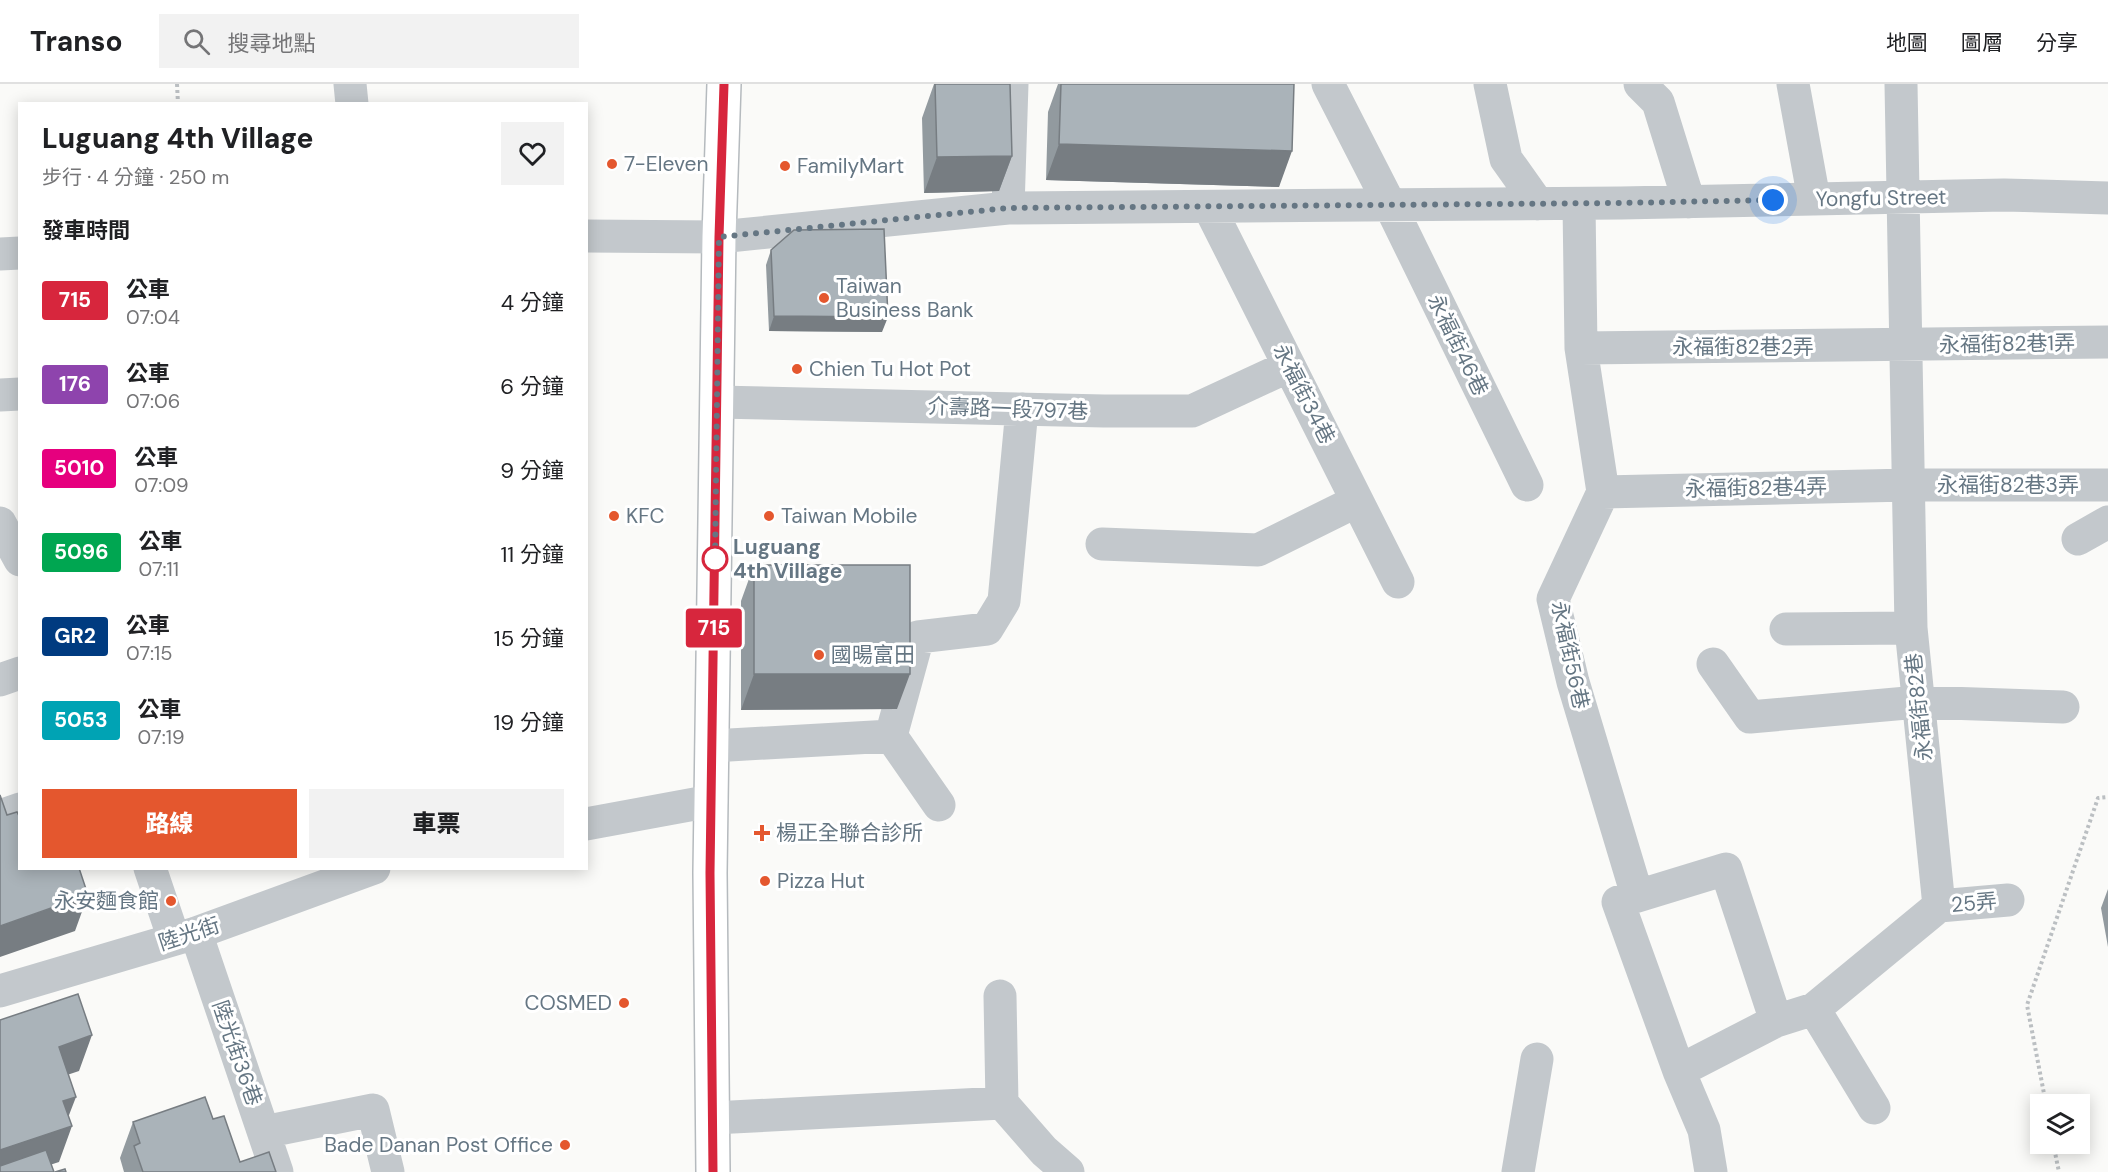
<!DOCTYPE html>
<html lang="zh-TW">
<meta charset="utf-8">
<style>
:root{--surface:#fff;--page:#f2f2f2;--text:#202124;--muted:#757577;--line:#e0e0e0;--accent:#e4572e}
body{margin:0;font-family:"DM Sans","Noto Sans TC",sans-serif;background:var(--page);color:var(--text);height:100vh;display:flex;flex-direction:column;font-size:22px;white-space:nowrap}
*{box-sizing:border-box;margin:0}
p{font-size:20px;color:var(--muted)}
.icon{flex:none;width:33px;height:33px;fill:none;stroke:currentColor;stroke-width:2;stroke-linecap:round;stroke-linejoin:round}
.map{position:relative;flex:1;overflow:hidden}
.sheet{position:absolute;left:18px;top:18px;width:570px;height:768px;display:flex;flex-direction:column;background:var(--surface);border-radius:0px;box-shadow:0 3px 15px #0003}
.sheet>*{flex:none}
.badge{padding:0 12px;border-radius:4px;font-size:21px;line-height:39px}
.buttons{position:absolute;left:2030px;top:1010px;display:grid;gap:12px}
.buttons a{display:grid;place-items:center;width:60px;height:60px;border-radius:0px;background:var(--surface);box-shadow:0 3px 15px #0003;font-size:30px}
.you{position:absolute;width:30px;height:30px;margin:-15px;border:4px solid #fff;border-radius:50%;background:#1a73e8;box-shadow:0 0 0 9px #1a73e833}
.map>.badge{position:absolute;translate:-50% -50%;box-shadow:0 0 0 3px #fff}
h2{padding:0 24px;font-size:22px;line-height:54px}
.round{display:grid;place-items:center;flex:none;width:63px;height:63px;border-radius:0px;background:var(--page)}
.summary{display:flex;align-items:center;justify-content:space-between;height:102px;padding:0 24px}
h1{font-size:28px;font-weight:800;line-height:45px}
.cta{display:flex;gap:12px;margin-top:auto;padding:12px 24px}
.cta a{flex:1;height:69px;border-radius:0px;background:var(--accent);color:#fff;font-size:24px;font-weight:800;line-height:69px;text-align:center}
.cta a+a{background:var(--page);color:var(--text)}
ul{padding:0;list-style:none}
li{display:flex;align-items:center;gap:18px;height:84px;padding:0 24px}
li div{flex:1}
li b{display:block;font-size:22px}
li em{font-style:normal}
li .badge{min-width:66px;font-weight:700;text-align:center}
header{display:flex;align-items:center;gap:36px;box-sizing:border-box;height:84px;padding:0 30px;background:var(--surface);border-bottom:2px solid var(--line)}
header strong{font-size:28px}
nav{display:flex;gap:33px;margin-inline-start:auto;font-size:21px}
.search{width:420px;height:54px;background:var(--page);display:flex;align-items:center;gap:15px;box-sizing:border-box;padding:0 21px;border-radius:0px;color:var(--muted);font-size:22px}
.map>svg:first-child{display:block}
</style>
<header>
<strong>Transo</strong>
<div class="search"><svg class="icon" aria-label="search" viewBox="0 0 24 24"><circle cx="10" cy="10" r="6"/><path d="M15 15l6 6"/></svg>搜尋地點</div>
<nav><a>地圖</a><a>圖層</a><a>分享</a></nav>
</header>
<div class="map">
<svg width="2108" height="1088" viewBox="0 0 2108 1088">
<rect width="100%" height="100%" fill="#fafaf8"/>
<g fill="none" stroke-linecap="round" stroke-linejoin="round">
<g stroke="#b5babe" stroke-width="36">
<path id="major" d="M713 1088 710 789 719 153 724 0"/>
</g>
<path stroke="#bbbfc2" stroke-width="4" stroke-dasharray="3 3" stroke-linecap="butt" d="M177 0 178 20
M2046 1020 2027 921 2098 714 2108 713
M2053 1059 2059 1088"/>
<path stroke="#c3c8cc" stroke-width="33" d="M350 0 352 20
M1328 0 1390 121 1527 401
M1490 0 1506 75 1538 120
M1640 0 1658 18 1689 118
M1793 0 1814 115
M1901 0 1911 544 1939 822
M1579 120 1581 264 1603 408 1553 515 1573 598 1637 811
M1209 123 1398 498
M1008 124 1012 0
M586 152 719 153 1008 124 1621 119 2004 111 2108 114
M0 170 20 169
M1581 264 2108 258
M0 311 20 310
M717 318 1104 327H1192L1289 282
M1603 408 1909 401H2108
M0 439 20 476
M2078 455 2108 438
M1102 460 1258 466 1357 417
M1786 545 1911 544
M1713 580 1750 633 1918 618 2063 623
M0 596 20 589
M891 652 939 721
M712 662 891 652 918 553 987 545 1004 517 1022 325
M0 732 20 725
M586 740 711 717
M150 784 174 855
M1939 822 2008 816
M196 849 277 1088
M0 907 196 849 374 784
M1000 912 1002 1019
M1814 925 1874 1024
M1679 987 1776 937 1814 925 1939 822
M713 1034 1002 1019 1044 1067 1068 1088
M264 1048 373 1026 388 1088
M1518 1088 1537 975
M1711 1088 1704 1046 1679 987 1618 818 1726 785 1776 937"/>
<use href="#major" stroke="#fff" stroke-width="33"/>
</g>
<path fill="#929a9f" d="M934 0H1010L1012 72 999 107 924 109 922 34Z
M1058 0H1294L1279 103 1046 96 1048 28Z
M771 166 882 248 769 247 766 181Z
M754 481 897 625 741 626V517Z
M2108 805V863L2101 824Z
M213 1035 240 1078 276 1088H124L120 1074 133 1038Z"/>
<path fill="#777d82" d="M1059 60 1292 67 1279 103 1046 96Z
M1012 72 999 107 924 109 937 73Z
M774 232 888 233 882 248 769 247Z
M754 590H910L897 625 741 626Z
M88 811 75 847 0 873V842Z
M92 951 79 987 46 998 59 963Z
M76 1013 64 1044 72 1042 59 1078 28 1088H0V1066L63 1017Z"/>
<path fill="#aab3b9" stroke="#777d82" stroke-width="1.5" d="M935 0H1010L1012 72 937 73Z
M1061 0H1294L1292 67 1059 60Z
M884 145 888 233 774 232 771 166 794 146Z
M754 481H910V590H754Z
M0 711 7 731 17 728 20 734V784H79L88 811 0 842Z
M78 910 92 951 59 963 76 1013 63 1017 72 1042 0 1066V936Z
M205 1013 213 1035 224 1032 240 1078 269 1068 276 1088H143L134 1062 140 1059 133 1038Z
M46 1066 54 1088H0V1082Z
M65 1085 66 1088H55Z"/>
<g fill="none" stroke-linecap="round" stroke-linejoin="round">
<g stroke="#fff" stroke-width="14">
<path id="line" d="M713 1088 710 789 719 153 724 0"/>
</g>
<use href="#line" stroke="#d7263d" stroke-width="9"/>
<path stroke="#657683" stroke-width="6" stroke-dasharray="0 10.8" d="M715 475V479L719 153 1008 124 1621 119 1773 116"/>
</g>
<g fill="#e4572e" stroke="#fff" stroke-width="2">
<circle cx="612" cy="80" r="6"/>
<circle cx="785" cy="82" r="6"/>
<circle cx="824" cy="214" r="6"/>
<circle cx="797" cy="285" r="6"/>
<circle cx="614" cy="432" r="6"/>
<circle cx="769" cy="432" r="6"/>
<circle cx="819" cy="571" r="6"/>
<path d="M759 740h6v6h6v6h-6v6h-6v-6h-6v-6h6z"/>
<circle cx="765" cy="797" r="6"/>
<circle cx="171" cy="817" r="6"/>
<circle cx="624" cy="919" r="6"/>
<circle cx="565" cy="1061" r="6"/>
</g>
<circle fill="#fff" stroke="#d7263d" stroke-width="3" cx="715" cy="475" r="12"/>
<g text-anchor="middle" stroke-width="6" stroke-linejoin="round" paint-order="stroke">
<g font-size="21" fill="#657683" stroke="#fff" text-anchor="start">
<text x="624" y="87">7-Eleven</text>
<text x="797" y="89">FamilyMart</text>
<text x="836" y="209">Taiwan<tspan x="836" dy="24">Business Bank</tspan></text>
<text x="809" y="292">Chien Tu Hot Pot</text>
<text x="626" y="439">KFC</text>
<text x="781" y="439">Taiwan Mobile</text>
<text x="831" y="578">國暘富田</text>
<text x="776" y="756">楊正全聯合診所</text>
<text x="777" y="804">Pizza Hut</text>
<text x="159" y="824" text-anchor="end">永安麵食館</text>
<text x="612" y="926" text-anchor="end">COSMED</text>
<text x="553" y="1068" text-anchor="end">Bade Danan Post Office</text>
</g>
<g font-size="21" fill="#657683" stroke="#fff">
<text transform="translate(1881 114) rotate(-1)" y="7">Yongfu Street</text>
<text transform="translate(2007 260) rotate(-1)" y="7">永福街82巷1弄</text>
<text transform="translate(1458 261) rotate(64)" y="7">永福街46巷</text>
<text x="1743" y="270">永福街82巷2弄</text>
<text transform="translate(1304 310) rotate(63)" y="7">永福街34巷</text>
<text transform="translate(1008 325) rotate(2)" y="7">介壽路一段797巷</text>
<text x="2008" y="408">永福街82巷3弄</text>
<text transform="translate(1756 404) rotate(-1)" y="7">永福街82巷4弄</text>
<text transform="translate(1570 571) rotate(78)" y="7">永福街56巷</text>
<text transform="translate(1919 623) rotate(-96)" y="7">永福街82巷</text>
<text transform="translate(1974 819) rotate(-5)" y="7">25弄</text>
<text transform="translate(189 850) rotate(-18)" y="7">陸光街</text>
<text transform="translate(237 969) rotate(71)" y="7">陸光街36巷</text>
</g>
<g font-size="21" font-weight="bold" fill="#657683" stroke="#fff" text-anchor="start">
<text x="733" y="470">Luguang<tspan x="733" dy="24">4th Village</tspan></text>
</g>
</g>
</svg>
<div class="buttons">
<a><svg class="icon" aria-label="layers" viewBox="0 0 24 24"><path d="M12 4l9 5-9 5-9-5zM3 14l9 5 9-5"/></svg></a>
</div>
<div class="you" style="left:1773px;top:116px"></div>
<b class="badge" style="left:714px;top:544px;background:#d7263d;color:#fff">715</b>
<section class="sheet">
<div class="summary"><div><h1>Luguang 4th Village</h1><p>步行 · 4 分鐘 · 250 m</p></div><a class="round"><svg class="icon" aria-label="heart" viewBox="0 0 24 24"><path d="M12 20l-8-8c-3-5 5-10 8-4 3-6 11-1 8 4z"/></svg></a></div>
<h2>發車時間</h2>
<ul>
<li><span class="badge" style="background:#d7263d;color:#fff">715</span><div><b>公車</b><p>07:04</p></div><em>4 分鐘</em></li>
<li><span class="badge" style="background:#8e44ad;color:#fff">176</span><div><b>公車</b><p>07:06</p></div><em>6 分鐘</em></li>
<li><span class="badge" style="background:#e6007e;color:#fff">5010</span><div><b>公車</b><p>07:09</p></div><em>9 分鐘</em></li>
<li><span class="badge" style="background:#00a651;color:#fff">5096</span><div><b>公車</b><p>07:11</p></div><em>11 分鐘</em></li>
<li><span class="badge" style="background:#003b80;color:#fff">GR2</span><div><b>公車</b><p>07:15</p></div><em>15 分鐘</em></li>
<li><span class="badge" style="background:#00a3b4;color:#fff">5053</span><div><b>公車</b><p>07:19</p></div><em>19 分鐘</em></li>
</ul>
<div class="cta"><a>路線</a><a>車票</a></div>
</section>
</div>
